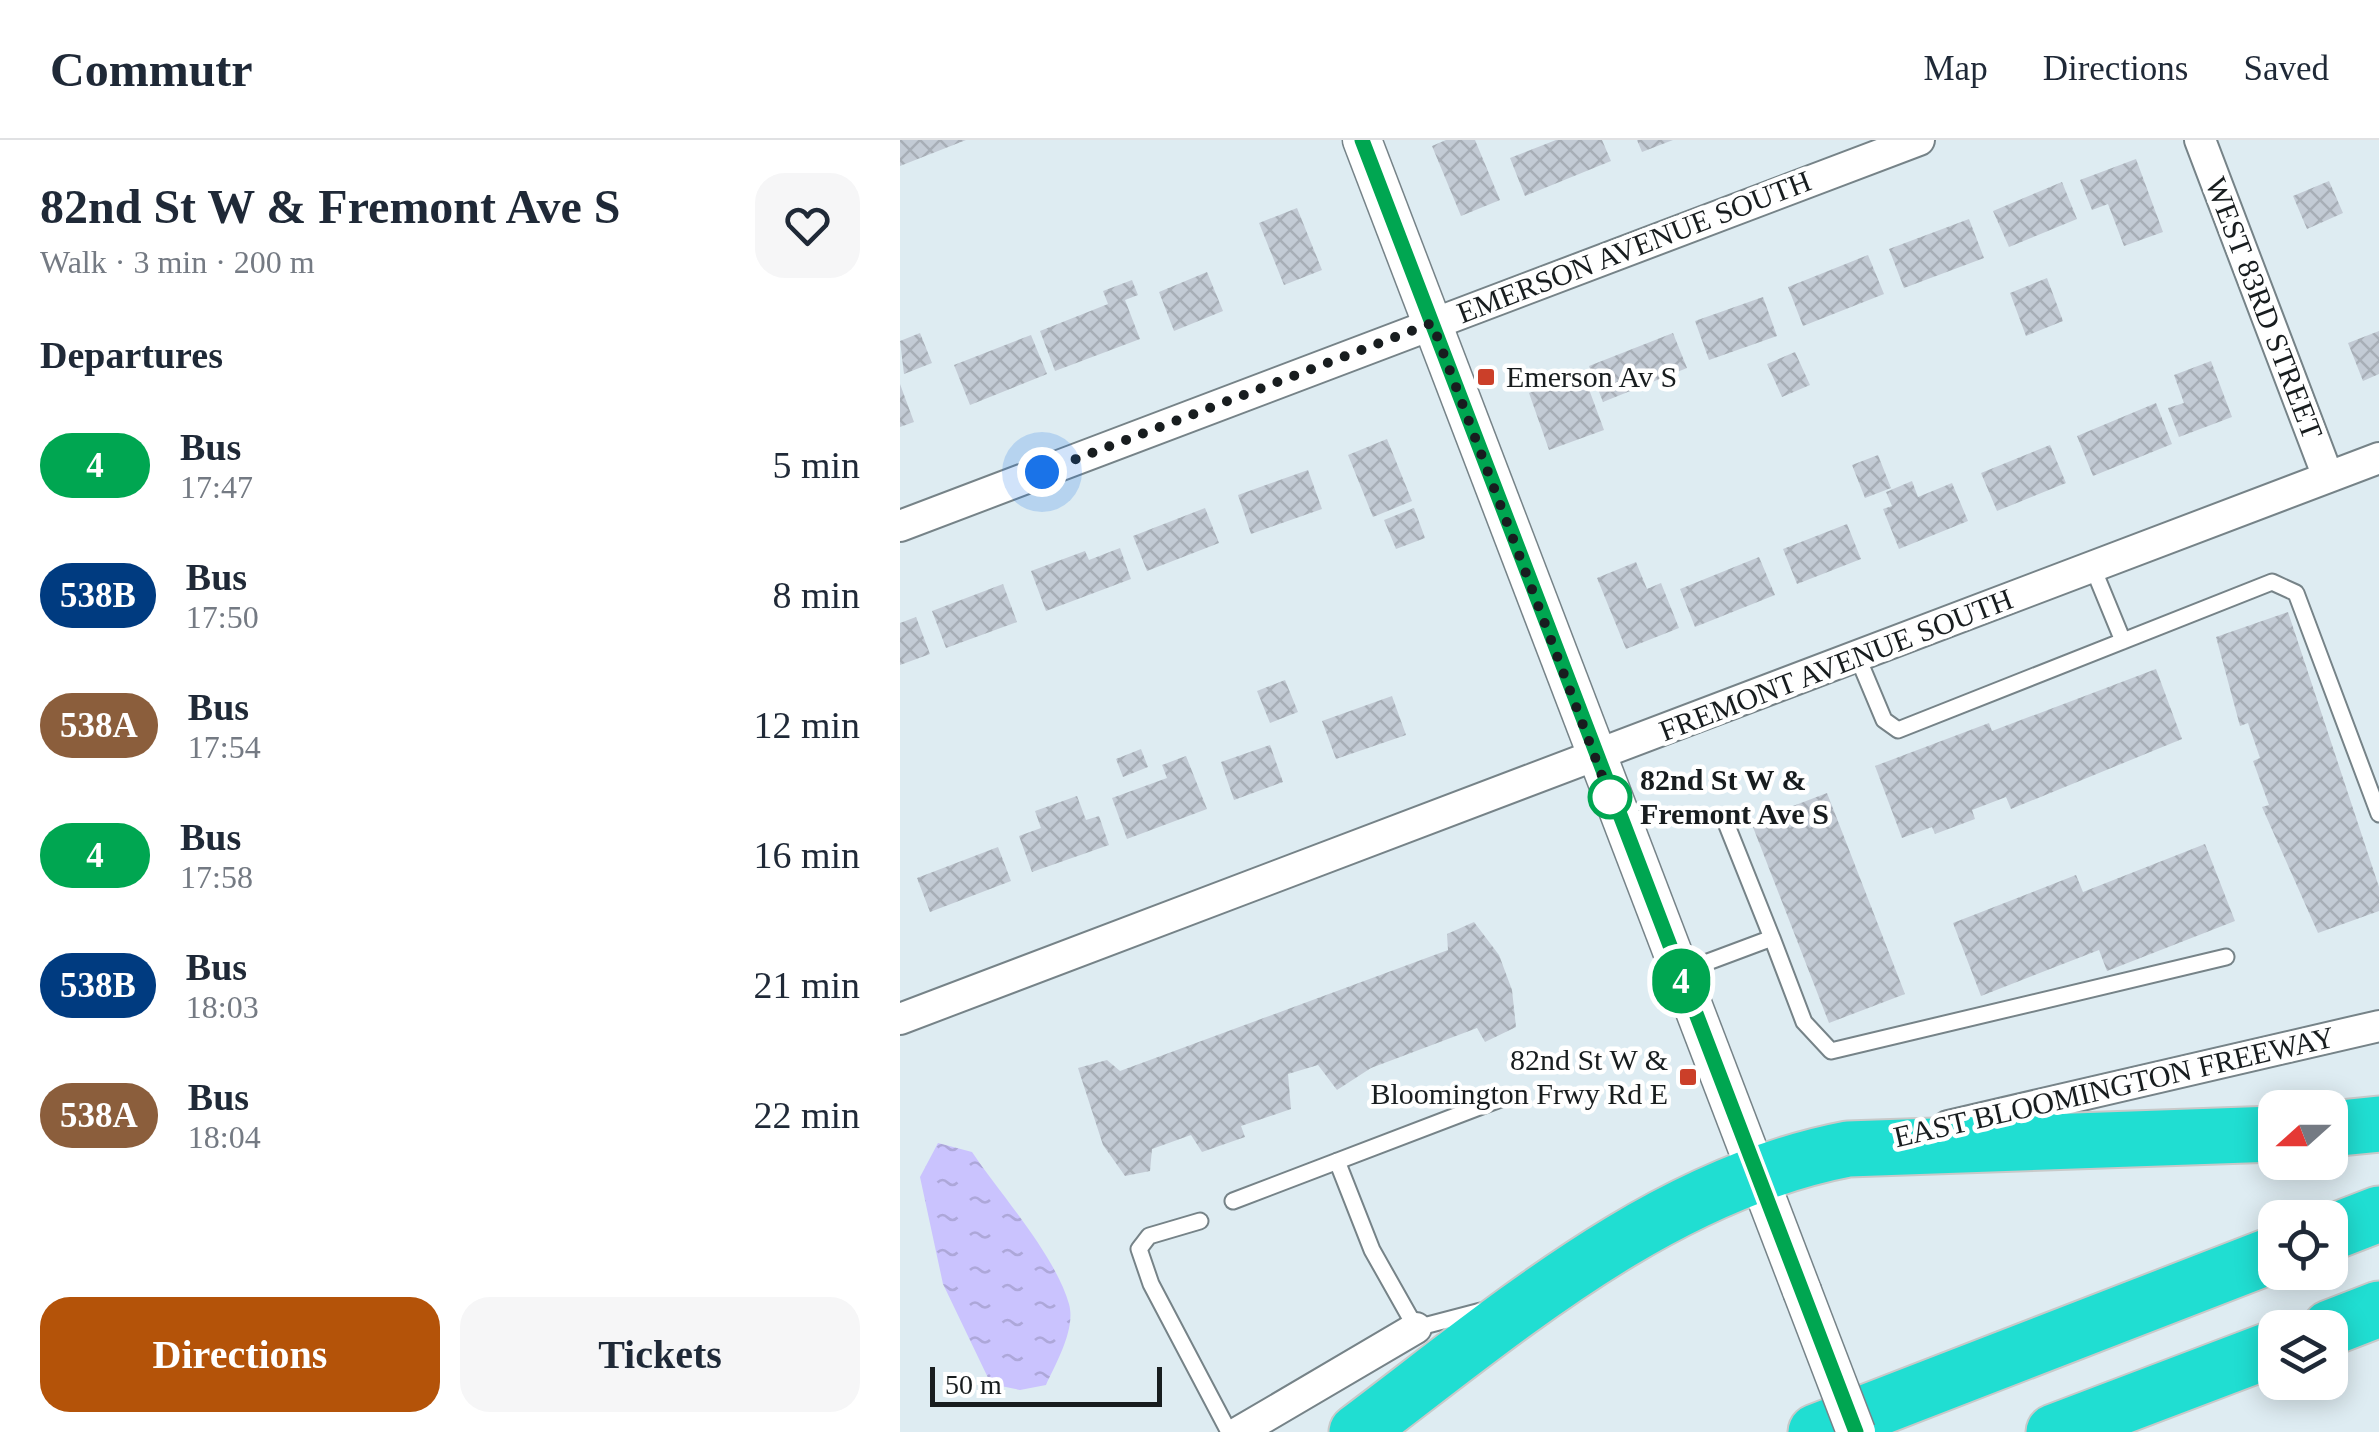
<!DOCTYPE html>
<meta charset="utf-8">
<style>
:root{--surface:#fff;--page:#f6f6f7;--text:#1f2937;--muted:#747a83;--line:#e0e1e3;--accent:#b45309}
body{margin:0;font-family:Georgia,serif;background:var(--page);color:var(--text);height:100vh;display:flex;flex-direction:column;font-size:38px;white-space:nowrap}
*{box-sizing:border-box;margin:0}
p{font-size:32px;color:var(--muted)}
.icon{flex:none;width:55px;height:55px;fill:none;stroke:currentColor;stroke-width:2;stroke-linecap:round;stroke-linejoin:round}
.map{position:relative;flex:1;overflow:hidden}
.details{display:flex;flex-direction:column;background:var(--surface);width:900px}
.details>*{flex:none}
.badge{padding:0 20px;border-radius:32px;font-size:35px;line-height:65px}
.needle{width:65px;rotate:249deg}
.tools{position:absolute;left:1358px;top:950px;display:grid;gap:20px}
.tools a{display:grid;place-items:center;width:90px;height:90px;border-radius:20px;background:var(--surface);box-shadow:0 5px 25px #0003;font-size:50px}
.scale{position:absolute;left:30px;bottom:25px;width:232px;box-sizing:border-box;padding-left:10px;border:5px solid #181d1f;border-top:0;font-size:28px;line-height:35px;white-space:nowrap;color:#181d1f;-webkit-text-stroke:8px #fff;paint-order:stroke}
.you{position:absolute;width:50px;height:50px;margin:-25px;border:8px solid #fff;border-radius:50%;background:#1a73e8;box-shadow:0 0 0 15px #1a73e833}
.map>.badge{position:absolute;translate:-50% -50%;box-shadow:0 0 0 5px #fff}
h2{padding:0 40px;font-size:38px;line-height:90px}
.round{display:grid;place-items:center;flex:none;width:105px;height:105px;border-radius:30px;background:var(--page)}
.summary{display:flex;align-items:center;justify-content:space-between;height:170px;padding:0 40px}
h1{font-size:48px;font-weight:600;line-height:75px}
.primary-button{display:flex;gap:20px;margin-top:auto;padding:20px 40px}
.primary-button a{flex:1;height:115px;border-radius:30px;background:var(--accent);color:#fff;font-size:40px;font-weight:600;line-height:115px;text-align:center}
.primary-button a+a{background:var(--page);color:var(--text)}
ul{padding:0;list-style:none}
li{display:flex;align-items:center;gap:30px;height:130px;padding:0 40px}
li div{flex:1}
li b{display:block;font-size:38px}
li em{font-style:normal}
li .badge{min-width:110px;font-weight:700;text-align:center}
header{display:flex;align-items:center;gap:60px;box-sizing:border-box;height:140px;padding:0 50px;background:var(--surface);border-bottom:2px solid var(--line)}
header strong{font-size:48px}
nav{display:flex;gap:55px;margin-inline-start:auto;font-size:35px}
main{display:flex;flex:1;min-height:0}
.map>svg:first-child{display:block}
</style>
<header>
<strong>Commutr</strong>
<nav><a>Map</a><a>Directions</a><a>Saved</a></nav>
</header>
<main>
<section class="details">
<div class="summary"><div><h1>82nd St W &amp; Fremont Ave S</h1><p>Walk · 3 min · 200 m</p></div><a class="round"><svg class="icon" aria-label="heart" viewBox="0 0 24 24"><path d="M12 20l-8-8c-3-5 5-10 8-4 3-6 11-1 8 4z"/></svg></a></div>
<h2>Departures</h2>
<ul>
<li><span class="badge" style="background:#00a651;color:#fff">4</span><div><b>Bus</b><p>17:47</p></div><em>5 min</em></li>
<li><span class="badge" style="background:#003b80;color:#fff">538B</span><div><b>Bus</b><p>17:50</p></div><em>8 min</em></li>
<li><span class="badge" style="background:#8b5e3c;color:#fff">538A</span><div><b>Bus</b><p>17:54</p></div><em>12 min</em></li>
<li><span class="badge" style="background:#00a651;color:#fff">4</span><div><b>Bus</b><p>17:58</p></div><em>16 min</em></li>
<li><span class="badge" style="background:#003b80;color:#fff">538B</span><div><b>Bus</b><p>18:03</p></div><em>21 min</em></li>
<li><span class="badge" style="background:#8b5e3c;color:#fff">538A</span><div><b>Bus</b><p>18:04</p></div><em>22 min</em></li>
</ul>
<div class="primary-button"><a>Directions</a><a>Tickets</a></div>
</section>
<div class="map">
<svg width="1479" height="1292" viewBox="0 0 1479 1292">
<defs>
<pattern id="water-ripples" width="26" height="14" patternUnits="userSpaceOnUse" patternTransform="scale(2.5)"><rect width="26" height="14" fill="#cac3fe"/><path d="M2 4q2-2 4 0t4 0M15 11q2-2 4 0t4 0" fill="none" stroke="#ada7d9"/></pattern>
<pattern id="building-cross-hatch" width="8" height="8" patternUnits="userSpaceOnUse" patternTransform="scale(2.5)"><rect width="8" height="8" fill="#c3cbd5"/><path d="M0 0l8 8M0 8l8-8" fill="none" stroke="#a7aeb6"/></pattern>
</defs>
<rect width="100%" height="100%" fill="#deecf2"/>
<path fill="url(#water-ripples)" d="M38 1003 72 1012C101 1055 155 1115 169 1164 176 1189 156 1223 146 1245L120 1250 91 1244 43 1144 20 1037Z"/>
<path fill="url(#building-cross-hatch)" d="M0 0H66L0 26Z
M546 0H575L600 60 561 76 532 6Z
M656 0H702L711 21 625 56 610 18Z
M737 0H773L742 12Z
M1236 19 1263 92 1224 106 1208 64 1192 70 1180 40Z
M1429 41 1443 73 1407 89 1393 56Z
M1162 42 1177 79 1109 107 1093 71Z
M397 68 422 130 384 145 359 83Z
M1069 79 1084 118 1004 148 989 109Z
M968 115 984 154 903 186 888 147Z
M307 132 323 171 274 191 259 152Z
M1147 138 1163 181 1126 196 1110 153Z
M232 140 238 155 225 160 240 199 155 231 140 191 208 164 203 151Z
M863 157 877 196 809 220 795 181Z
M1479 191V234L1463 241 1448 203Z
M20 193 32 223 4 234 0 201Z
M773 193 787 228 703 262 689 226Z
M131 195 147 234 70 265 54 225Z
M895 212 910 245 882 257 867 224Z
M1311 221 1332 277 1279 297 1268 268 1284 263 1274 235Z
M683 233 704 290 649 310 629 253Z
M0 244 14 282 0 287Z
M1256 263 1272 304 1193 336 1177 296Z
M487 299 512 361 473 377 448 315Z
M1150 305 1166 343 1097 371 1081 333Z
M978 315 991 348 965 358 952 325Z
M408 330 422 369 351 394 338 355Z
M1012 341 1018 357 1052 343 1068 381 999 409 983 369 992 366 986 352Z
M305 368 319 403 247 431 233 396Z
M514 368 525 398 496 409 484 380Z
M947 384 961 419 897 444 883 409Z
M220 408 231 439 146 471 131 431 185 411 189 420Z
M859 417 875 455 795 487 780 449Z
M736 422 747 449 761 443 779 488 726 509 697 438Z
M103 444 117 482 46 508 32 471Z
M1388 472 1479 747V771L1418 793 1362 667 1369 665 1353 621 1360 618 1348 583 1340 586 1316 497Z
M16 477 30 514 0 525V483Z
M1256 529 1282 599 1111 669 1106 657 1072 670 1075 679 1035 694 1032 687 1002 698 975 626 1089 583 1092 591Z
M385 540 398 572 370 583 357 551Z
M492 556 506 595 436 619 422 581Z
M370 605 383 642 334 660 321 622Z
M241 609 248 627 223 637 216 619Z
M286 616 307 669 227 699 212 658 267 638 262 625Z
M927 653 1005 854 929 883 851 682Z
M177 656 186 680 199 676 209 705 132 732 119 696 141 688 135 671Z
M1305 704 1335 781 1207 831 1199 810 1081 856 1053 783 1176 735 1183 752Z
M98 707 111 741 30 772 17 738Z
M574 782 599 815 612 850 616 887 585 902 577 888 471 928 437 950 418 925 388 934 391 969 341 986 345 997 302 1012 291 995 252 1009 250 1031 225 1036 203 1005 178 928 207 920 220 931 548 810 547 794Z"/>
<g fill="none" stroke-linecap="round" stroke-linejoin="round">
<g stroke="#768388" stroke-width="19">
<path id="service" d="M1193 428 1223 501
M958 518 984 580 998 590 1372 442 1396 453 1479 674
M826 683 872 798
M781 832 872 798 904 882 931 911 1326 817
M437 1021 472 1110 516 1188 581 1171
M333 1061 608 956
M300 1081 249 1096 239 1109 251 1144 329 1292"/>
</g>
<g stroke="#768388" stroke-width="34">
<path id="minor" d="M1300 0 1428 337
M0 386 1019 0
M0 879 1479 318
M1048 986 1479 886
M339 1292 516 1188"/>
</g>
<g stroke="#768388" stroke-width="41">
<path id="tertiary" d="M462 0 902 1151"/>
</g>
<g stroke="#c8c9c9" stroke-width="59">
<path id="motorway" d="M1430 989 1479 984
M1430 1093 1479 1074
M1430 1188 1479 1169
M457 1292C606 1180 760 1045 948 1009L1375 994
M916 1292 1375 1114
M1154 1292 1375 1208"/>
</g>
<use href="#service" stroke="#fff" stroke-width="15"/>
<use href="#minor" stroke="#fff" stroke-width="30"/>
<use href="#tertiary" stroke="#fff" stroke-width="38"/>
<use href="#motorway" stroke="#20ded2" stroke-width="55"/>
<g stroke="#768388" stroke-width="41" stroke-linecap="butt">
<path id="tertiary-bridge" d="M902 1151 956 1292"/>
</g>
<use href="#tertiary-bridge" stroke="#fff" stroke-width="38"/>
</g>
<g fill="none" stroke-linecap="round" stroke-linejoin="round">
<g stroke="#fff" stroke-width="22">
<path id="line" d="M462 0 956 1292"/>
</g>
<use href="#line" stroke="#00a651" stroke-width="15"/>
<path stroke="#181d1f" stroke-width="10" stroke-dasharray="0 18" d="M142 332 532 183 710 657"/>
</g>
<g fill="#cb3f29" stroke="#fff" stroke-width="4">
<rect x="576" y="227" width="20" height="20" rx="5"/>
<rect x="778" y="927" width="20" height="20" rx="5"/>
</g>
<circle fill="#fff" stroke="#00a651" stroke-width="5" cx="710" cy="657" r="20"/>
<g text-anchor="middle" stroke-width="9" stroke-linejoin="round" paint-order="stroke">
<g font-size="30" fill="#181d1f" stroke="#fff">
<text transform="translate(734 107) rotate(-21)" y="10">EMERSON AVENUE SOUTH</text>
<text transform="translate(1364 168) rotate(69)" y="10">WEST 83RD STREET</text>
<text transform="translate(936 525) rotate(-21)" y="10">FREMONT AVENUE SOUTH</text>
<text transform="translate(1214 947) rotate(-13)" y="10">EAST BLOOMINGTON FREEWAY</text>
</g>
<g font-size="30" fill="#181d1f" stroke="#fff" text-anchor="start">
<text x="606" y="247">Emerson Av S</text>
<text x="768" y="930" text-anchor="end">82nd St W &amp;<tspan x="768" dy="34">Bloomington Frwy Rd E</tspan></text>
</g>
<g font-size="30" font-weight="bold" fill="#181d1f" stroke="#fff" text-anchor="start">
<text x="740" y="650">82nd St W &amp;<tspan x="740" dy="34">Fremont Ave S</tspan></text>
</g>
</g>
</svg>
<div class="tools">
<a><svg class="needle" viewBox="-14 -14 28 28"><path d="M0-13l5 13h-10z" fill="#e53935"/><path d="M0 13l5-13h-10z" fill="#747a83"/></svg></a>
<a><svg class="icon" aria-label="locate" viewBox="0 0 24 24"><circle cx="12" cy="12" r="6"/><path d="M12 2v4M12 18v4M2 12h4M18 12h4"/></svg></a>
<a><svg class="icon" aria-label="layers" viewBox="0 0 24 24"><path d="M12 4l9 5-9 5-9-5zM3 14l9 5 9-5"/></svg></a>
</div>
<div class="scale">50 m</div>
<div class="you" style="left:142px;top:332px"></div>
<b class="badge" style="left:781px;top:841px;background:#00a651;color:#fff">4</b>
</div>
</main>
